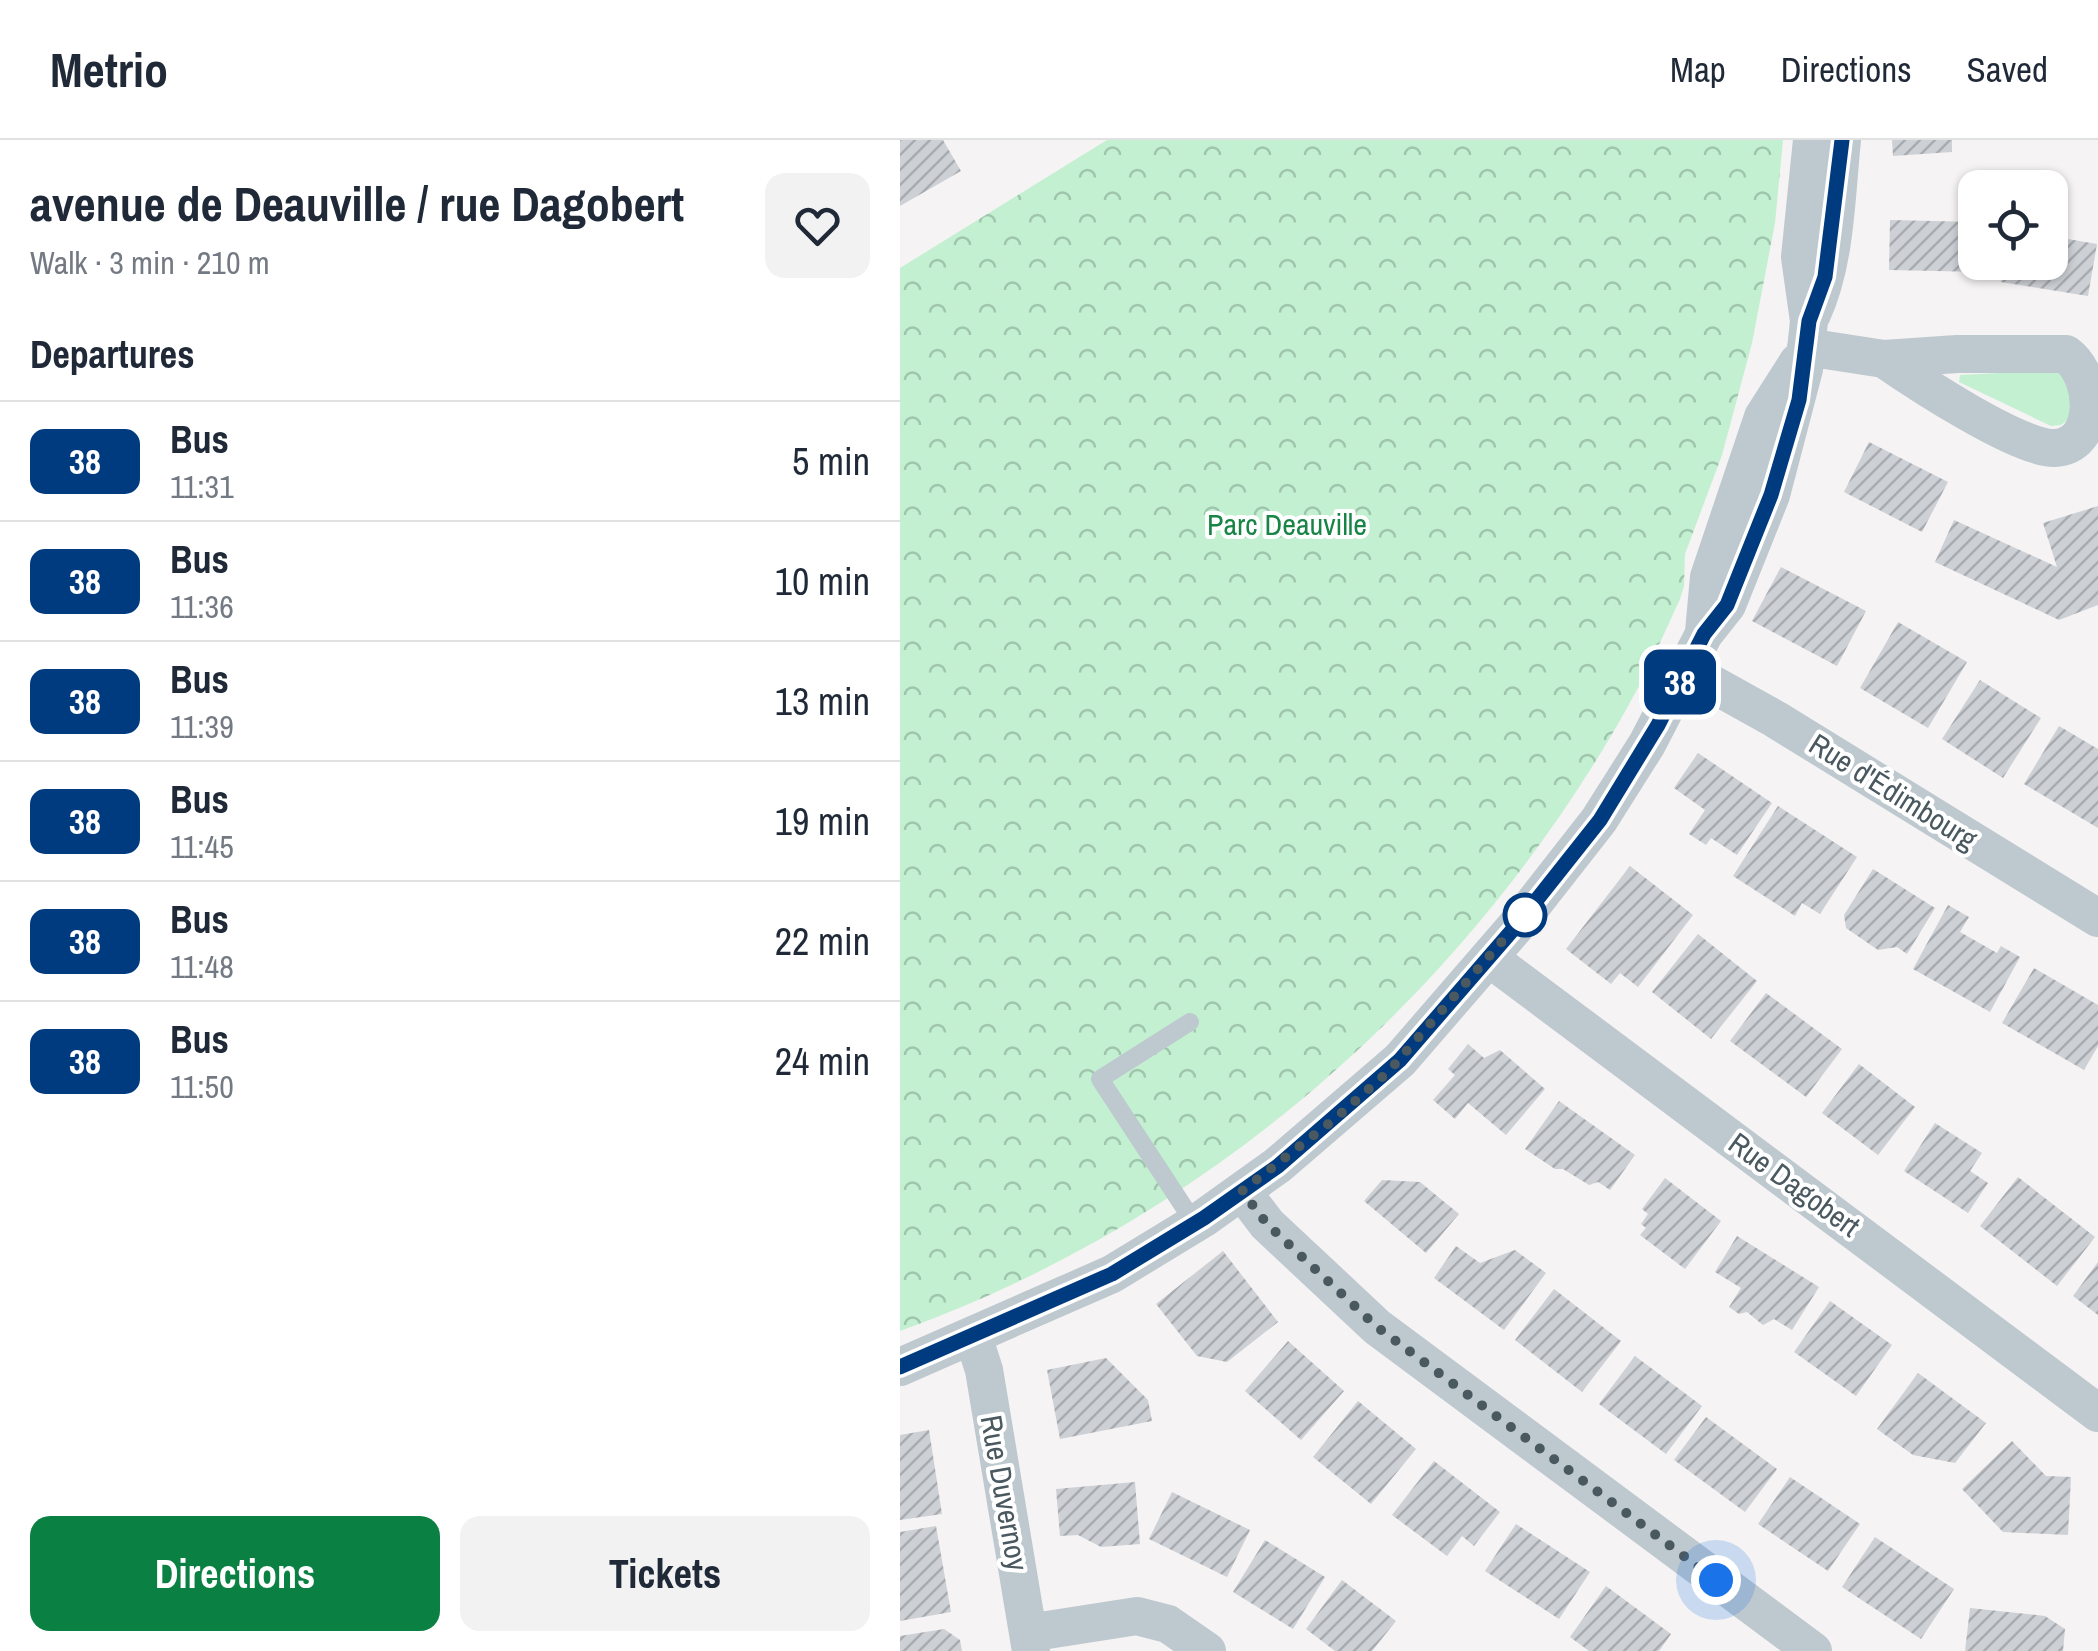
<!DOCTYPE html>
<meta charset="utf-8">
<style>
:root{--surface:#fff;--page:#f2f2f3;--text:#1f2937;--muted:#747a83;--line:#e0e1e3;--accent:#0b8043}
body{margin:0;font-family:"Archivo Narrow",sans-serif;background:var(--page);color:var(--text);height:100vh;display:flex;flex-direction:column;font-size:38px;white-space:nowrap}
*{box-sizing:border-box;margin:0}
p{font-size:32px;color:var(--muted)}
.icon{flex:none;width:55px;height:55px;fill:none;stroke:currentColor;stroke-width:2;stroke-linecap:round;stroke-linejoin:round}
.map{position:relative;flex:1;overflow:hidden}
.panel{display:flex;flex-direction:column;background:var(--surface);width:900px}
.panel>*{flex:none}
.badge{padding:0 20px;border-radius:15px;font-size:35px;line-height:65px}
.fabs{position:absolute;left:1058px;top:30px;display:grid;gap:20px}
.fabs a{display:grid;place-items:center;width:110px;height:110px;border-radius:20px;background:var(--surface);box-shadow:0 2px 8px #0004;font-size:50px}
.you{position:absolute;width:50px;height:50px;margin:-25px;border:8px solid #fff;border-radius:50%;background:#1a73e8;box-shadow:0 0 0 15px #1a73e833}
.map>.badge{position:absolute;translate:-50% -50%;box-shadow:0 0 0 5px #fff}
h2{padding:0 30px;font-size:38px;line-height:90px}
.round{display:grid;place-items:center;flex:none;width:105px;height:105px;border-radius:20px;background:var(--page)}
.summary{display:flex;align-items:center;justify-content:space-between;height:170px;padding:0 30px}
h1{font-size:48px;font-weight:800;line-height:75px}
.primary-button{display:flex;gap:20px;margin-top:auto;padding:20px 30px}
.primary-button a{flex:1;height:115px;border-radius:20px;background:var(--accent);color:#fff;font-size:40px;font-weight:800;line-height:115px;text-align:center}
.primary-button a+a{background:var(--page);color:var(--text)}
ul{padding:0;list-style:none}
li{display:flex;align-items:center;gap:30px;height:120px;padding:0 30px;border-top:2px solid var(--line)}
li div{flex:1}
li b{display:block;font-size:38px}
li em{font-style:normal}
li .badge{min-width:110px;font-weight:700;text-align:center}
header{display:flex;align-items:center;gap:60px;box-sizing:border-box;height:140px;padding:0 50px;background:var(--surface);border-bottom:2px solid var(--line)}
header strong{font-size:48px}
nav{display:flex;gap:55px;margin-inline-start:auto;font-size:35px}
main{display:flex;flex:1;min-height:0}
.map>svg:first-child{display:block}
</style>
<header>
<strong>Metrio</strong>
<nav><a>Map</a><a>Directions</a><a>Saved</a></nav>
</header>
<main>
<section class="panel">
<div class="summary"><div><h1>avenue de Deauville / rue Dagobert</h1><p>Walk · 3 min · 210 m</p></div><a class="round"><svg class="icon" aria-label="heart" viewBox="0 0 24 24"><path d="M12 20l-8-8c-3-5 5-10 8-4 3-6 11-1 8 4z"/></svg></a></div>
<h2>Departures</h2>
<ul>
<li><span class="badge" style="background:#003b80;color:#fff">38</span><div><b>Bus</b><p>11:31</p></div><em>5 min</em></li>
<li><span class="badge" style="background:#003b80;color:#fff">38</span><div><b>Bus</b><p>11:36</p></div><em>10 min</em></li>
<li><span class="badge" style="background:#003b80;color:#fff">38</span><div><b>Bus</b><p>11:39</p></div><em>13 min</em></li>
<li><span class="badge" style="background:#003b80;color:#fff">38</span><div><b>Bus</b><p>11:45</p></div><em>19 min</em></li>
<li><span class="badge" style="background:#003b80;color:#fff">38</span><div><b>Bus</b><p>11:48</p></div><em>22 min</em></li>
<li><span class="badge" style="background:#003b80;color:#fff">38</span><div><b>Bus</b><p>11:50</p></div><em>24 min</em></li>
</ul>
<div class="primary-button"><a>Directions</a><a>Tickets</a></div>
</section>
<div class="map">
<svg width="1198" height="1511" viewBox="0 0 1198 1511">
<defs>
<pattern id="park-crowns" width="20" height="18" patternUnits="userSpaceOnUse" patternTransform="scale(2.5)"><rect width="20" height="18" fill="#c3f0d1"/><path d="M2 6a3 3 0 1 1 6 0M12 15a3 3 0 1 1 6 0" fill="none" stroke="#a0c5ad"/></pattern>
<pattern id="building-hatch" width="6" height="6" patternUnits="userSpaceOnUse" patternTransform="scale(2.5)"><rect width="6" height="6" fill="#cdd0d5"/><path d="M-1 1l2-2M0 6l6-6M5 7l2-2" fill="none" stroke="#a8acb0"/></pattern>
</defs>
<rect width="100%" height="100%" fill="#f5f3f3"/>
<path fill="#c3f0d1" d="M1158 230 1174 243 1169 279 1161 285 1151 286 1059 242 1060 235Z"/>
<path fill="url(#park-crowns)" d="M207 0H883L875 83 852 203 822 315 785 414 784 446 780 459C763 496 747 533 727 568 567 853 308 1080 0 1191V128Z"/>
<path fill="url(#building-hatch)" d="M0 0H43L61 31 0 66Z
M992 0H1052V12L993 16Z
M990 80 1075 82V122H1081V132L989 130Z
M1150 96 1197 104 1188 156 1101 142 1104 122H1150Z
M969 302 1048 342 1022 392 944 352Z
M1198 366V465L1159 480 1035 422 1054 380 1157 427 1143 383Z
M881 427 966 471 937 526 852 481Z
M998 482 1067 522 1028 588 960 548Z
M1080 540 1141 578 1103 638 1042 599Z
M1159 586 1198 609V688L1124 644Z
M798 613 872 663 837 715 811 698 806 705 789 694 805 670 774 648Z
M878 666 957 717 920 774 902 763 895 776 833 736Z
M730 726 793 775 738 847 720 833 711 844 666 809Z
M973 729 1035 768 1007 814 997 807 978 810 946 788 944 775Z
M1048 765 1069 777 1060 792 1097 813 1101 806 1120 817 1090 872 1013 829Z
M798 794 857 841 811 899 752 852Z
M1134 828 1198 865V906L1184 930 1102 883Z
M866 853 942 909 906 957 830 901Z
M568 904 584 918 600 910 645 949 606 995 568 963 555 979 533 960 555 935 548 929Z
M959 924 1015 967 978 1015 922 973Z
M659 961 735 1015 710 1050 698 1042 689 1045 663 1029H655L625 1009Z
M1035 983 1082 1013 1070 1031 1088 1043 1068 1073 1004 1031Z
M1118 1037 1195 1097 1157 1146 1080 1086Z
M765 1038 821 1081 785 1129 740 1095 746 1088 741 1084 748 1074 742 1069Z
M482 1040 520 1042 559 1074 526 1113 464 1061Z
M837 1096 919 1147 892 1190 874 1179 863 1185 847 1172 839 1174 829 1167 841 1148 815 1132Z
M556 1106 580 1123 615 1110 646 1133 604 1190 534 1138Z
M323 1111 378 1182 327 1222 297 1216 256 1164Z
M1198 1122V1175L1173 1156Z
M654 1149 721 1201 682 1252 615 1200Z
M930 1161 992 1205 956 1256 894 1212Z
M388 1201 444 1251 401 1300 345 1251Z
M735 1216 802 1266 766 1314 699 1264Z
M206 1218 248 1260 252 1281 160 1299 147 1230Z
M1018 1233 1086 1283 1055 1323 1013 1315 977 1289Z
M458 1261 516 1309 471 1364 413 1317Z
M806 1277 877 1329 845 1372 774 1320Z
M29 1290 42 1374 0 1380V1295Z
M1112 1301 1146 1336 1171 1337 1168 1395 1103 1392 1062 1349Z
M534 1321 600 1372 574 1406 562 1396 547 1416 492 1375Z
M890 1337 960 1384 928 1431 858 1384Z
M235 1342 240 1404 201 1407 178 1395 160 1396 156 1349Z
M272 1352 350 1390 327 1437 249 1399Z
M616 1384 690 1432 659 1479 585 1431Z
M36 1386 51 1472 0 1481V1392Z
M975 1397 1054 1449 1021 1499 942 1447Z
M365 1400 425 1437 393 1489 333 1452Z
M442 1440 496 1481 472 1511H435L406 1489Z
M706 1446 771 1494 759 1511H689L670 1497Z
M1070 1468 1145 1476 1165 1489 1163 1511H1065Z
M44 1489 60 1500 62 1511H0V1496Z"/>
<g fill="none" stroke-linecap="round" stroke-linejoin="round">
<path stroke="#bec8cf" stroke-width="18" d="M290 882 200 939 295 1084"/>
<path stroke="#bec8cf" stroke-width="38" d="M912 174C936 122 936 57 942 0
M906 207 984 219 1057 214H1166C1198 238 1198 307 1154 308 1119 309 1016 241 984 219
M804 492 809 437 863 277 898 222
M787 530 875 579 1198 778
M589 818 1198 1273
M342 1051 367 1084 477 1187 913 1511
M73 1196 84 1230 131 1511
M0 1227 212 1134 304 1078 378 1025 500 920 616 786 699 680 747 604 804 494 827 465 871 355 904 229 909 181 900 117 912 0
M128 1493 237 1476 268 1484 307 1511"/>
</g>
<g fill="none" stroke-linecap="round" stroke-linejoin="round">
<g stroke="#fff" stroke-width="22">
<path id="line" d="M0 1227 212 1134 304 1078 378 1026 500 920 616 786 700 680 758 585 804 494 827 465 871 355 899 260 909 181 925 137 942 0"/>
</g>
<use href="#line" stroke="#003b80" stroke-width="15"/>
<path stroke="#4a5860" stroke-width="10" stroke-dasharray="0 18" d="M625 775 489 931 436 978 342 1051 367 1084 477 1187 816 1440"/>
</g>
<circle fill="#fff" stroke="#003b80" stroke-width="5" cx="625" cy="775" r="20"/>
<g text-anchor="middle" stroke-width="8" stroke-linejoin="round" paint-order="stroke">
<g font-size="30" fill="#188445" stroke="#fff">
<text x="387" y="395">Parc Deauville</text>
</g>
<g font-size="30" fill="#4a5860" stroke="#fff">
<text transform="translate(993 652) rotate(32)" y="10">Rue d'Édimbourg</text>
<text transform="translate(894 1045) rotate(36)" y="10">Rue Dagobert</text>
<text transform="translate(104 1353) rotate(80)" y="10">Rue Duvernoy</text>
</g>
</g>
</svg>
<div class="fabs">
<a><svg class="icon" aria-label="locate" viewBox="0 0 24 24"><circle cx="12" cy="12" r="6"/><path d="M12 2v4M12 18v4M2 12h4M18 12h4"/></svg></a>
</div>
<div class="you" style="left:816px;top:1440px"></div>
<b class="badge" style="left:780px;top:542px;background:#003b80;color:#fff">38</b>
</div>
</main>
